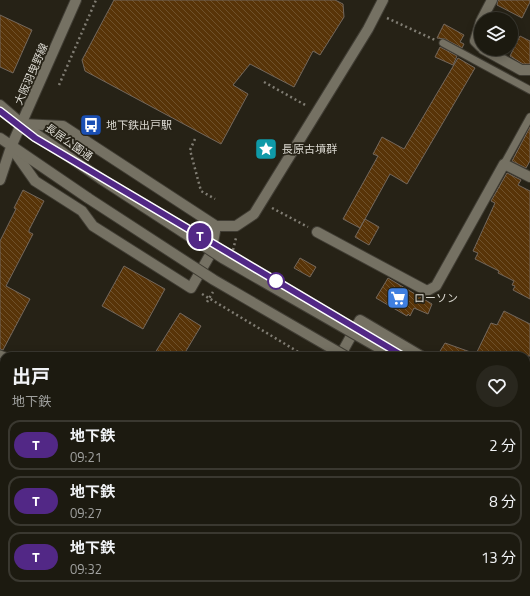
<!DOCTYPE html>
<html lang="ja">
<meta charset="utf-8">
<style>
:root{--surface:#1c1a10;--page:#29271e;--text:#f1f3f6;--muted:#a0a19f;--line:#3a3830}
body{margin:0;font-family:"Titillium Web","Noto Sans JP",sans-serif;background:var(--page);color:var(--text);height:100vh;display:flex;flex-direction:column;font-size:15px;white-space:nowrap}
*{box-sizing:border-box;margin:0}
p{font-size:13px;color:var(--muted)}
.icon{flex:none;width:22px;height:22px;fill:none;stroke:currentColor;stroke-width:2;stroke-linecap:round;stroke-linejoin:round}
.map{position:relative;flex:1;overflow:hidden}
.side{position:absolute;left:0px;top:352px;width:530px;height:244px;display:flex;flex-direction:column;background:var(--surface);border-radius:12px 12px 0 0;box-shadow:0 2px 10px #0003,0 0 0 1px var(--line)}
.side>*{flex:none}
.badge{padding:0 8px;border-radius:13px;font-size:14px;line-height:26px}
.tools{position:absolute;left:474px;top:12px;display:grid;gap:8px}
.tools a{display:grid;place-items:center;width:44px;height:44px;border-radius:50%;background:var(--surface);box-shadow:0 2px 10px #0003,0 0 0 1px var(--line);font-size:20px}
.map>.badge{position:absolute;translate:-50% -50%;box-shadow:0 0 0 2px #fff}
.round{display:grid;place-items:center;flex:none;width:42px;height:42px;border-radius:21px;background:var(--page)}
.headline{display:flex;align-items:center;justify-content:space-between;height:68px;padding:0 12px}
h1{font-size:19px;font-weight:700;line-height:30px}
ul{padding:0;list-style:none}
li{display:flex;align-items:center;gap:12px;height:50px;margin:0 8px 6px;padding:0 4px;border:2px solid var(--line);border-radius:12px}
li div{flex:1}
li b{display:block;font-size:15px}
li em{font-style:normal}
li .badge{min-width:44px;font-weight:700;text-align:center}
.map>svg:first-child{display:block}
</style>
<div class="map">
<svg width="530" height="596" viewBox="0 0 530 596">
<defs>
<pattern id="building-back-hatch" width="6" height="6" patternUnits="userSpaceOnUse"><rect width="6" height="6" fill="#583408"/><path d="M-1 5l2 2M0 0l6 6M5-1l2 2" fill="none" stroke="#6f512b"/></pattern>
</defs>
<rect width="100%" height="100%" fill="#262216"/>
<path fill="url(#building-back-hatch)" stroke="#73675c" d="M114 0H335L343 4 344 17 320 55 313 51 294 87 250 64 233 85 248 94 221 144 85 71 82 60Z
M498 0H530V2L522 18 497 5Z
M0 15 32 30 13 73 0 67Z
M444 24 464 35 460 42 464 44 462 48 445 39 437 38Z
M520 36 530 41V64H523L510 56Z
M440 47 457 56 453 65 435 57Z
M458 58 475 68 407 184 390 174 360 228 343 219 378 156 373 154 382 137 404 149Z
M530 127V161L526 168 512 161Z
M507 173 521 180 518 185 530 191V299L513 290 515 286 512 285 514 281 498 273 499 271 475 259 478 253 473 251 495 203 491 201Z
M23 190 44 201 29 230V232L33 234 6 286 30 299 3 350 0 349V241L16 209 14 208Z
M365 219 379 227 369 245 355 237Z
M300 258 316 267 310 277 294 268Z
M124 266 165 289 143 329 102 306Z
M388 278 432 304 428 314 414 308 410 316 408 314 407 316 376 298Z
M504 311 530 324V356H437L445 343 476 354 491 323 497 325Z
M180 313 201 326 183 356H153Z"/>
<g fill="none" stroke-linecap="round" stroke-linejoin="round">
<g stroke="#403d34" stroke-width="9">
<path id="lane" d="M443 43 530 90
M504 164 530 117
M0 354 5 356"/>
</g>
<g stroke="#403d34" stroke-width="12">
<path id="street" d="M482 19 492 0
M481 21 475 41 481 47
M483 49 521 70H530
M22 124 63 126 216 226H236L254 214 368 29 383 0
M11 147 35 181 82 211 93 226 191 288 211 253 216 226
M317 232 427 291 436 286 504 164 530 177
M340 356 360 320 421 356
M526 418 530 421
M526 480 530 483
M455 592 462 596
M192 596 194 592"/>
</g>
<g stroke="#403d34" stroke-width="12">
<path id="secondary" d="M0 105 22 124 101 179
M0 138 88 198
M0 180 11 147 76 0
M526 434 530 437
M526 462 530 464"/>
</g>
<path stroke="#807d73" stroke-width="2.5" stroke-dasharray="2 3" stroke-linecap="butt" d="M387 18 435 40
M264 82 307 106
M59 85 96 0
M195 139 190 150 201 191 215 199
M272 208 308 227
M233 250 236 238
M202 294 305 356
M207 302 213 292
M0 375 4 377
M42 596 44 592"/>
<use href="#lane" stroke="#757163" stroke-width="7"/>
<use href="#street" stroke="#757163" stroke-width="10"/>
<use href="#secondary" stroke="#757163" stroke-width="10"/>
<g stroke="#403d34" stroke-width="12" stroke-linecap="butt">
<path id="secondary-bridge" d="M101 179 224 259 393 356
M88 198 214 280 345 356"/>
</g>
<use href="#secondary-bridge" stroke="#757163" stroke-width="10"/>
</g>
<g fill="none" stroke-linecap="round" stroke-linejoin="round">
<g stroke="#fff" stroke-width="9">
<path id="line" d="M0 111 35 138 403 356"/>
</g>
<use href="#line" stroke="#522886" stroke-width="6"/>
</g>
<defs>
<g id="bus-square" transform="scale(1.15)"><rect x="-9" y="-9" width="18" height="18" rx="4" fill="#1a4fb4" stroke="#262216"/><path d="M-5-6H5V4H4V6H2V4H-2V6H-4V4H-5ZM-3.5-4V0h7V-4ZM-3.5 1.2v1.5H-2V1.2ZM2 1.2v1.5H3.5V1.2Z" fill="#fff"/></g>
<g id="sight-square" transform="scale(1.15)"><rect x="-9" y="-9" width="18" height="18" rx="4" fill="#0f9aa8" stroke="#262216"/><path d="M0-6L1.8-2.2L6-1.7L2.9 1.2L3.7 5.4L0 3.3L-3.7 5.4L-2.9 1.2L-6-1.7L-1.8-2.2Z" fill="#fff"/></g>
<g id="supermarket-square" transform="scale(1.15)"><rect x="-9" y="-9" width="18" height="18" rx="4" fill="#3f7fe0" stroke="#262216"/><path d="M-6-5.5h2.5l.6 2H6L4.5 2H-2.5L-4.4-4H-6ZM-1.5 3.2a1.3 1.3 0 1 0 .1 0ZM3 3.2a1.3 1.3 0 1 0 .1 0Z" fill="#fff"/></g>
</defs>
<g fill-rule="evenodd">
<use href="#bus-square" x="91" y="125"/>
<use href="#sight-square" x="266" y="149"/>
<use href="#supermarket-square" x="398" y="298"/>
</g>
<circle fill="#fff" stroke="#522886" stroke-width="2" cx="276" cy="281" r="8"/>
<g text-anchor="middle" stroke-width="3.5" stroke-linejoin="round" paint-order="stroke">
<g font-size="11" fill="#dad8d0" stroke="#262216">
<text transform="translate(31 74) rotate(-66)" y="4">大阪羽曳野線</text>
<text transform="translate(69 142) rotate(35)" y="4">長居公園通</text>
</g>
<g font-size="11" fill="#dad8d0" stroke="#262216" text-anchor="start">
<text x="106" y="129">地下鉄出戸駅</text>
<text x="282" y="153">長原古墳群</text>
<text x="414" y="302">ローソン</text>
</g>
</g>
</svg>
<div class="tools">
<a><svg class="icon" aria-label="layers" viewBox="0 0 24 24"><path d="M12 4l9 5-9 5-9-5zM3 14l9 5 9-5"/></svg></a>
</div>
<b class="badge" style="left:200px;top:236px;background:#522886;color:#fff">T</b>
<section class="side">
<div class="headline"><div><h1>出戸</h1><p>地下鉄</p></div><a class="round"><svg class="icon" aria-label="heart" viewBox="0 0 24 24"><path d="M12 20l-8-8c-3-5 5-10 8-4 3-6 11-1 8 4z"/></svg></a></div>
<ul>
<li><span class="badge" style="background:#522886;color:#fff">T</span><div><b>地下鉄</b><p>09:21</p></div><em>2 分</em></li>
<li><span class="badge" style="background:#522886;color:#fff">T</span><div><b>地下鉄</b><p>09:27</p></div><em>8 分</em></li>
<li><span class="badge" style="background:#522886;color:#fff">T</span><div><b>地下鉄</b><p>09:32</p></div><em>13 分</em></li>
</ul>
</section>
</div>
